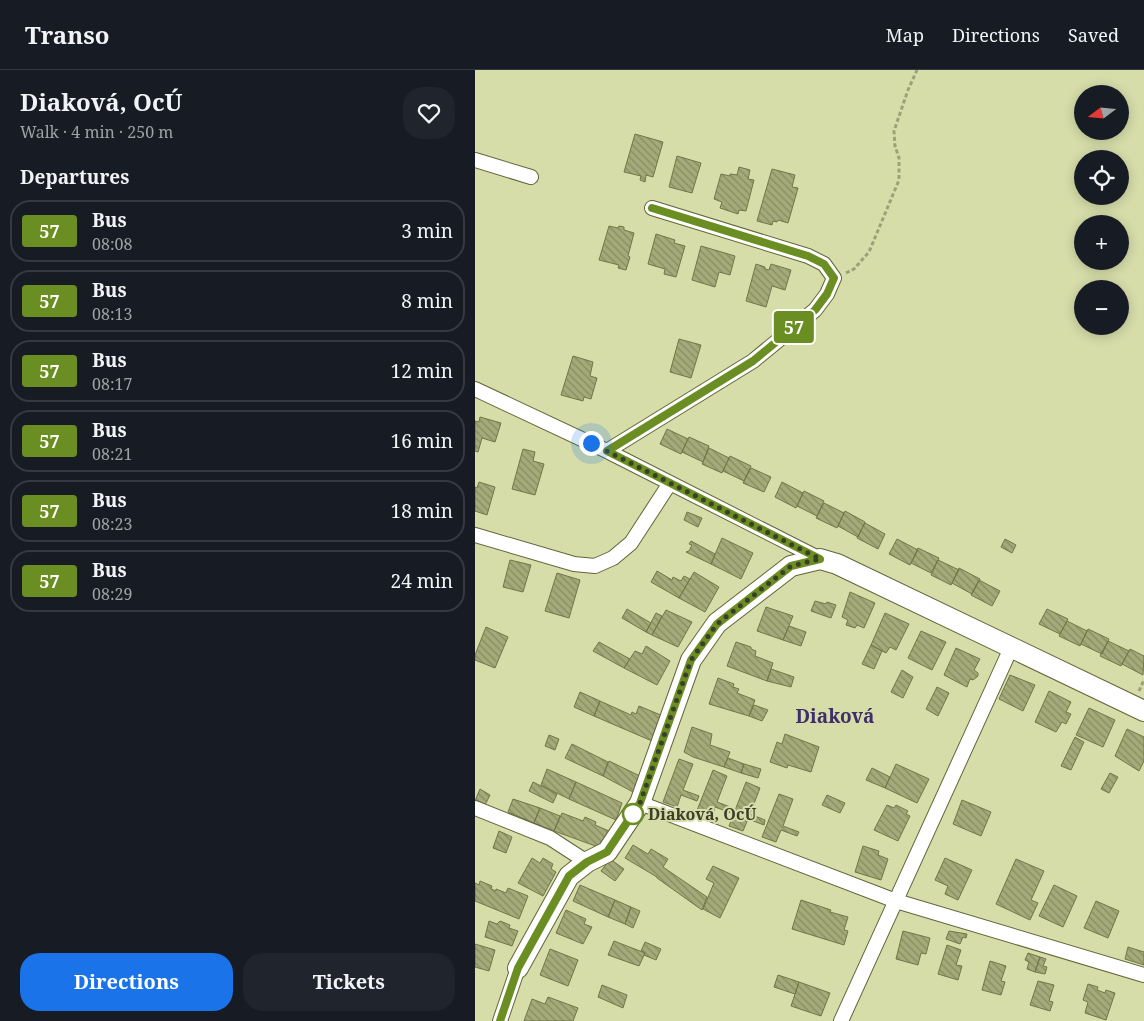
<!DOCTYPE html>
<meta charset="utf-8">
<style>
:root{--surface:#171b24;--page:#20242c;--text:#f1f3f6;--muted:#9ea1a6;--line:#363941;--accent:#1a73e8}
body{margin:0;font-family:"Noto Serif",serif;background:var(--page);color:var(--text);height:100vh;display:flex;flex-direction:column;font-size:19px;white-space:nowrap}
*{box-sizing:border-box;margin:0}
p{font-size:16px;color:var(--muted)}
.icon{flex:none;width:28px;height:28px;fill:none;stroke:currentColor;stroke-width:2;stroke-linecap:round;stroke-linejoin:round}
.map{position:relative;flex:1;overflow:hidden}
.side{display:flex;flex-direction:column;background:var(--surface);width:475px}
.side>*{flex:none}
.badge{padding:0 10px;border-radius:4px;font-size:18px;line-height:32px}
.needle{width:32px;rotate:254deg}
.fabs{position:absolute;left:599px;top:15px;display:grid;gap:10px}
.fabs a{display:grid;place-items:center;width:55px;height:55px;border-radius:50%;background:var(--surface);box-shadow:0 2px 12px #0003;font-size:25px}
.you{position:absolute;width:25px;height:25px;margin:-12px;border:4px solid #fff;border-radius:50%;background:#1a73e8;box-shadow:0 0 0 8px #1a73e833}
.map>.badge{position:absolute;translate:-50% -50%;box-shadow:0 0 0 2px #fff}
h2{padding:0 20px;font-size:19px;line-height:45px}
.round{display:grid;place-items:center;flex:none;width:52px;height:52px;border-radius:20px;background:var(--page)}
.overview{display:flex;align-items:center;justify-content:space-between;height:85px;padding:0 20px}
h1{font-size:24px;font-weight:700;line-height:38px}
.cta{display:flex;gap:10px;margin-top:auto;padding:10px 20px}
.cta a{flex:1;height:58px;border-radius:20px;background:var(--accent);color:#fff;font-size:20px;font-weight:700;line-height:58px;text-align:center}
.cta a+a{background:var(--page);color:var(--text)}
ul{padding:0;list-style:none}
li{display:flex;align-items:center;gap:15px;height:62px;margin:0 10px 8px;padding:0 10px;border:2px solid var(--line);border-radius:20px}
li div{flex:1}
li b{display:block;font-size:19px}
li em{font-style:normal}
li .badge{min-width:55px;font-weight:700;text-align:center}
header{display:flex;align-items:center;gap:30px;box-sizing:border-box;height:70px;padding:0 25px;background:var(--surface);border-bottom:1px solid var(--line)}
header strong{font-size:24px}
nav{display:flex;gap:28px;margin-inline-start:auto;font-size:18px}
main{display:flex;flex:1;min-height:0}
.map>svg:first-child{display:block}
</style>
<header>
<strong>Transo</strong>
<nav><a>Map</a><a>Directions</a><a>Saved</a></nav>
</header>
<main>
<section class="side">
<div class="overview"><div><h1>Diaková, OcÚ</h1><p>Walk · 4 min · 250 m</p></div><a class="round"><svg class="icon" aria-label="heart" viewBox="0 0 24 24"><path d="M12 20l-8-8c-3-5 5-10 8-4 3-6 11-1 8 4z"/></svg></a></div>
<h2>Departures</h2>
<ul>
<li><span class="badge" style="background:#6b8e23;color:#fff">57</span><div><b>Bus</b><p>08:08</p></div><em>3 min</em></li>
<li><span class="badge" style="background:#6b8e23;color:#fff">57</span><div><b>Bus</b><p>08:13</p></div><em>8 min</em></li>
<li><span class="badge" style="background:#6b8e23;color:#fff">57</span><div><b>Bus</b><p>08:17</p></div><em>12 min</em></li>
<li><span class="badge" style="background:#6b8e23;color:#fff">57</span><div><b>Bus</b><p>08:21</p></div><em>16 min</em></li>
<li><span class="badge" style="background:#6b8e23;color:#fff">57</span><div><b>Bus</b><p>08:23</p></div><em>18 min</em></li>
<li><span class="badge" style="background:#6b8e23;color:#fff">57</span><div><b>Bus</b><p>08:29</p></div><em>24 min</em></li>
</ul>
<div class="cta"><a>Directions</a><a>Tickets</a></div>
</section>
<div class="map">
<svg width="669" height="951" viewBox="0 0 669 951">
<defs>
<pattern id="building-back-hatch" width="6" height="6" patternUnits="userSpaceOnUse" patternTransform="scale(1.25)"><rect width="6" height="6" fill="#a4aa79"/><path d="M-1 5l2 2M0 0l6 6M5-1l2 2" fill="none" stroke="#878c63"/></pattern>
</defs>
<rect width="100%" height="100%" fill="#d6dda9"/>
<path fill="url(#building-back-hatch)" stroke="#707646" d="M160 64 188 72 178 107 171 105 170 112 165 110 166 106 149 102Z
M202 86 226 93 217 123 194 117Z
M264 97 275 100 273 109 279 110 271 141 264 140 263 144 245 138 247 132 239 129 246 104 255 106V104L262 105Z
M297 99 320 105 317 117 323 118 313 153 303 150 302 152 298 151 297 155 282 151Z
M134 156 143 158 144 156 149 157V160L159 163 153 186 155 187 151 200 143 198 144 195 124 190Z
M181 164 200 170 199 173 210 176 201 207 189 204 190 199 173 194Z
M226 176 260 186 255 205 244 202 240 217 217 210Z
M281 194 290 197V199L294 200 296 194 316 200 310 220 297 216 291 237 271 231Z
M204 269 226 275 216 308 195 302Z
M98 286 118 292 115 306 122 308 116 329 109 327 108 331 86 325Z
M5 347 26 353 20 372 7 368 3 382 0 381V351L4 352Z
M192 359 213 369 206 384 185 374Z
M214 367 234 376 228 392 207 382Z
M234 378 254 388 247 403 227 394Z
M48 379 60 382 58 391 69 394 60 425 37 419Z
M255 386 276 396 269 411 248 401Z
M276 398 296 407 289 422 268 413Z
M4 412 20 417 12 445 0 441V417L2 418Z
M307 412 328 423 321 438 300 427Z
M329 421 349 431 342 446 322 436Z
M349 433 369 443 362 458 341 448Z
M370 441 390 452 383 467 363 456Z
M212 442 227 448 223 457 209 450Z
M390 453 410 464 403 479 382 468Z
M247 468 278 483 266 509 236 494Z
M422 469 443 480 435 495 414 484Z
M530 469 541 475 537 483 526 477Z
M216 471 240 484 236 494 211 482 214 481 217 475 214 474Z
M443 478 464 488 456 503 436 493Z
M35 490 56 495 48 522 28 517Z
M463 490 484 500 476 515 456 505Z
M484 498 505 509 497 524 477 513Z
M182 501 197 510 198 507 206 511 209 506 215 509 204 528 176 512Z
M219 502 244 517 230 542 204 528Z
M82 503 105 510 94 548 70 541Z
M504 510 525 521 517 536 496 525Z
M375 522 400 533 389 558 382 555 380 558 371 555 373 550 367 547Z
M340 531 351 534 352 532 361 535 356 548 336 541Z
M291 537 318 546 308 570 282 561Z
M152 539 176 553 171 562 147 548Z
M572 539 593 549 585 564 564 554Z
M191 540 217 552 203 577 177 565Z
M181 543 187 546 177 565 171 562Z
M410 543 434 554 421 580 415 577 411 583 396 575Z
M592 551 612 561 605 576 584 566Z
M314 556 331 562 326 576 308 570Z
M11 557 33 567 20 598 0 590V585Z
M613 559 634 569 627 584 606 574Z
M446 561 471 572 457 600 433 588Z
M633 571 654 581 646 596 625 586Z
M124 572 155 589 149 598 118 581Z
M261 572 276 577V579L281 581 280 586 298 593 292 611 252 596Z
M396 575 407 581 399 599 387 594Z
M171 576 195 591 182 615 149 598 160 581 167 584Z
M481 578 505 589 499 600 503 603V606L498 610 495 609 492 617 469 605Z
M655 579 669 586 668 605 647 594Z
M296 599 319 607 316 617 292 611Z
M427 600 438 607 428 628 416 622Z
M535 605 560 615 548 641 524 629Z
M243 608 259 614 258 617 264 619 262 623 280 630 274 646 234 634Z
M462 617 474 623 463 646 451 639Z
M574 621 596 632 591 642 596 644 591 654 587 652 581 662 560 652Z
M105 622 125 631 119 646 99 637Z
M125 631 156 645 157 642 161 644 164 636 188 646 177 671 119 646Z
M279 635 293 640 287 651 274 646Z
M614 638 640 650 628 677 601 665Z
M217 657 237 664 235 675 255 682 249 697 218 687 209 682Z
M652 659 669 667V691L664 701 640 686Z
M310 664 344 677 336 702 313 695 312 698 295 692 302 672 307 674Z
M74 665 84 669 80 680 70 676Z
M600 667 609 672 596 700 586 696Z
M97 674 133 692 128 706 90 688Z
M253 688 269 694 266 703 249 697Z
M204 689 218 694 208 720 224 726 222 731 206 725 202 737 188 732Z
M134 691 165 706 158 722 128 706Z
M269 694 286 699 283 708 266 703Z
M421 694 454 709 442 733 410 718Z
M397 698 415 707 410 718 391 710Z
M72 699 101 712 94 729 66 715Z
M238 700 252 706 242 732 258 738 256 743 240 737 236 749 221 743Z
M635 703 643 707 634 723 626 719Z
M58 712 82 724 78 733 54 721Z
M101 712 147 733 141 750 94 729Z
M271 712 285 718 275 744 290 750 289 755 273 749 268 761 254 756Z
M5 719 15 725 10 735 0 731Z
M304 724 318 729 308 756 324 762 322 766 306 760 301 772 287 767Z
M352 725 370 733 365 743 347 735Z
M38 729 65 738 59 753 33 742Z
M487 730 516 742 506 766 478 754Z
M412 735 419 738 421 735 433 741 431 744 435 746 423 771 399 760Z
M65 738 85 746 79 761 59 753Z
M87 743 108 751 110 747 121 752 120 755 134 761 126 778 79 761Z
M24 761 37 767 31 783 18 778Z
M158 775 173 784 176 779 193 789 188 797 232 827 227 840 182 808V807L150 788Z
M388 776 404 781 403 785 413 789 406 810 380 802Z
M57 788 65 793 68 788 78 794 76 799 81 802 68 826 43 813Z
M470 788 497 800 483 830 470 824 473 816 460 810Z
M135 789 149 799 140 811 126 801Z
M541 789 569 801 556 830 563 833 555 850 521 834Z
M238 796 264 808 245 848 228 839 239 813 231 809Z
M5 811 17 816 16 819 21 821V819L31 823 33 818 53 826 44 849 0 831V813L4 815Z
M105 815 140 830 133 847 98 831Z
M579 815 602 826 588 857 564 846Z
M140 830 156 837 150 854 133 847Z
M326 830 356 840 355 842 373 847 369 860 373 861 369 875 317 859Z
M621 831 644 841 633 868 609 858Z
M156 837 165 841 158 858 150 854Z
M91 840 111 849 109 854 117 857 108 874 81 863Z
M14 851 22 854 25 851 35 855 34 858 43 861 37 876 10 867Z
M428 861 455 868 451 884 446 883 443 895 421 889Z
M474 861 492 864 491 868 488 867 485 874 471 869Z
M139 871 170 883 164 896 133 885Z
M170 872 186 879 181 890 169 885 170 883 166 881Z
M0 874 20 880 14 901 0 897Z
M472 875 486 880 481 895 487 896 483 910 463 904Z
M653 877 669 882V895L650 889Z
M75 879 103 890 93 916 65 905Z
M553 883 565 887 560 902 552 899 554 892 550 890Z
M565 887 571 889 568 896 572 897 570 904 560 902Z
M515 891 531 896 526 911 530 912 526 925 507 920Z
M303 905 324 912 320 924 299 917Z
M563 911 579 915 574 931 578 932 575 941 555 935Z
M324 912 355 923 346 946 316 936Z
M613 914 623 917 622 920 630 923 631 920 640 923 631 950 610 943 613 932 608 930Z
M127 915 152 925 148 938 123 927Z
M73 927 103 938 98 951H49L57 929 70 934Z"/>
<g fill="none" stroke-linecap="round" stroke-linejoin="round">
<g stroke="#616637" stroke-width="16">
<path id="street" d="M0 90 56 107
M0 319 132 381 278 291 340 240 352 224 359 208 349 194 333 186 177 138
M132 381 345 489
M0 465 99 494 120 496 138 488 156 473 195 413
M165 733 421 831 669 905
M0 738 75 768 112 792
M25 951 43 898
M366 951 536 578"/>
</g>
<g stroke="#616637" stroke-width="22">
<path id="secondary" d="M43 898 94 806 112 792 132 782 165 733 216 590 242 553 316 496 345 489 362 494 669 641"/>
</g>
<path stroke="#9ba178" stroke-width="3" stroke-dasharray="4 2.5" stroke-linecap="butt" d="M371 203 379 199 394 182 424 110V88L420 76 419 61 433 20 442 0
M664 621 669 610"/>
<use href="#street" stroke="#fff" stroke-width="14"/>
<use href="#secondary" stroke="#fff" stroke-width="20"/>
</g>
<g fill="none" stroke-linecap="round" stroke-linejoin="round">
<g stroke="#fff" stroke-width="11">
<path id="line" d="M25 951 43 898 94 806 112 792 132 782 165 733 216 590 242 554 316 496 345 489 132 381 278 291 340 240 352 224 359 208 349 194 333 186 177 138"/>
</g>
<use href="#line" stroke="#6b8e23" stroke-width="8"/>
<path stroke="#3b3e29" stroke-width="5" stroke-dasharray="0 9" d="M116 373 345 489 316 496 242 554 216 590 165 733 154 749 158 744"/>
</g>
<circle fill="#fff" stroke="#6b8e23" stroke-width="2.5" cx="158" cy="744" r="10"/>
<g text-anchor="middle" stroke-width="4" stroke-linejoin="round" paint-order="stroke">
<g font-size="16" font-weight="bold" fill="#3b3e29" stroke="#d6dda9" text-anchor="start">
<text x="173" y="750">Diaková, OcÚ</text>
</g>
<g font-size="19" font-weight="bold" fill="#3e2e69" stroke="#d6dda9">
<text x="360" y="653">Diaková</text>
</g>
</g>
</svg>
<div class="fabs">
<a><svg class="needle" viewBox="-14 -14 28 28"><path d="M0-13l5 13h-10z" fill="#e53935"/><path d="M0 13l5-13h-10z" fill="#9ea1a6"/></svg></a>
<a><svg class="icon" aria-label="locate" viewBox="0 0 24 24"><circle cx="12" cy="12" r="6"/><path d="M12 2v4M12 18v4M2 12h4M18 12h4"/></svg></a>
<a>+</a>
<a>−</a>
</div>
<div class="you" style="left:116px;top:373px"></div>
<b class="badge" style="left:319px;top:257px;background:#6b8e23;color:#fff">57</b>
</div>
</main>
